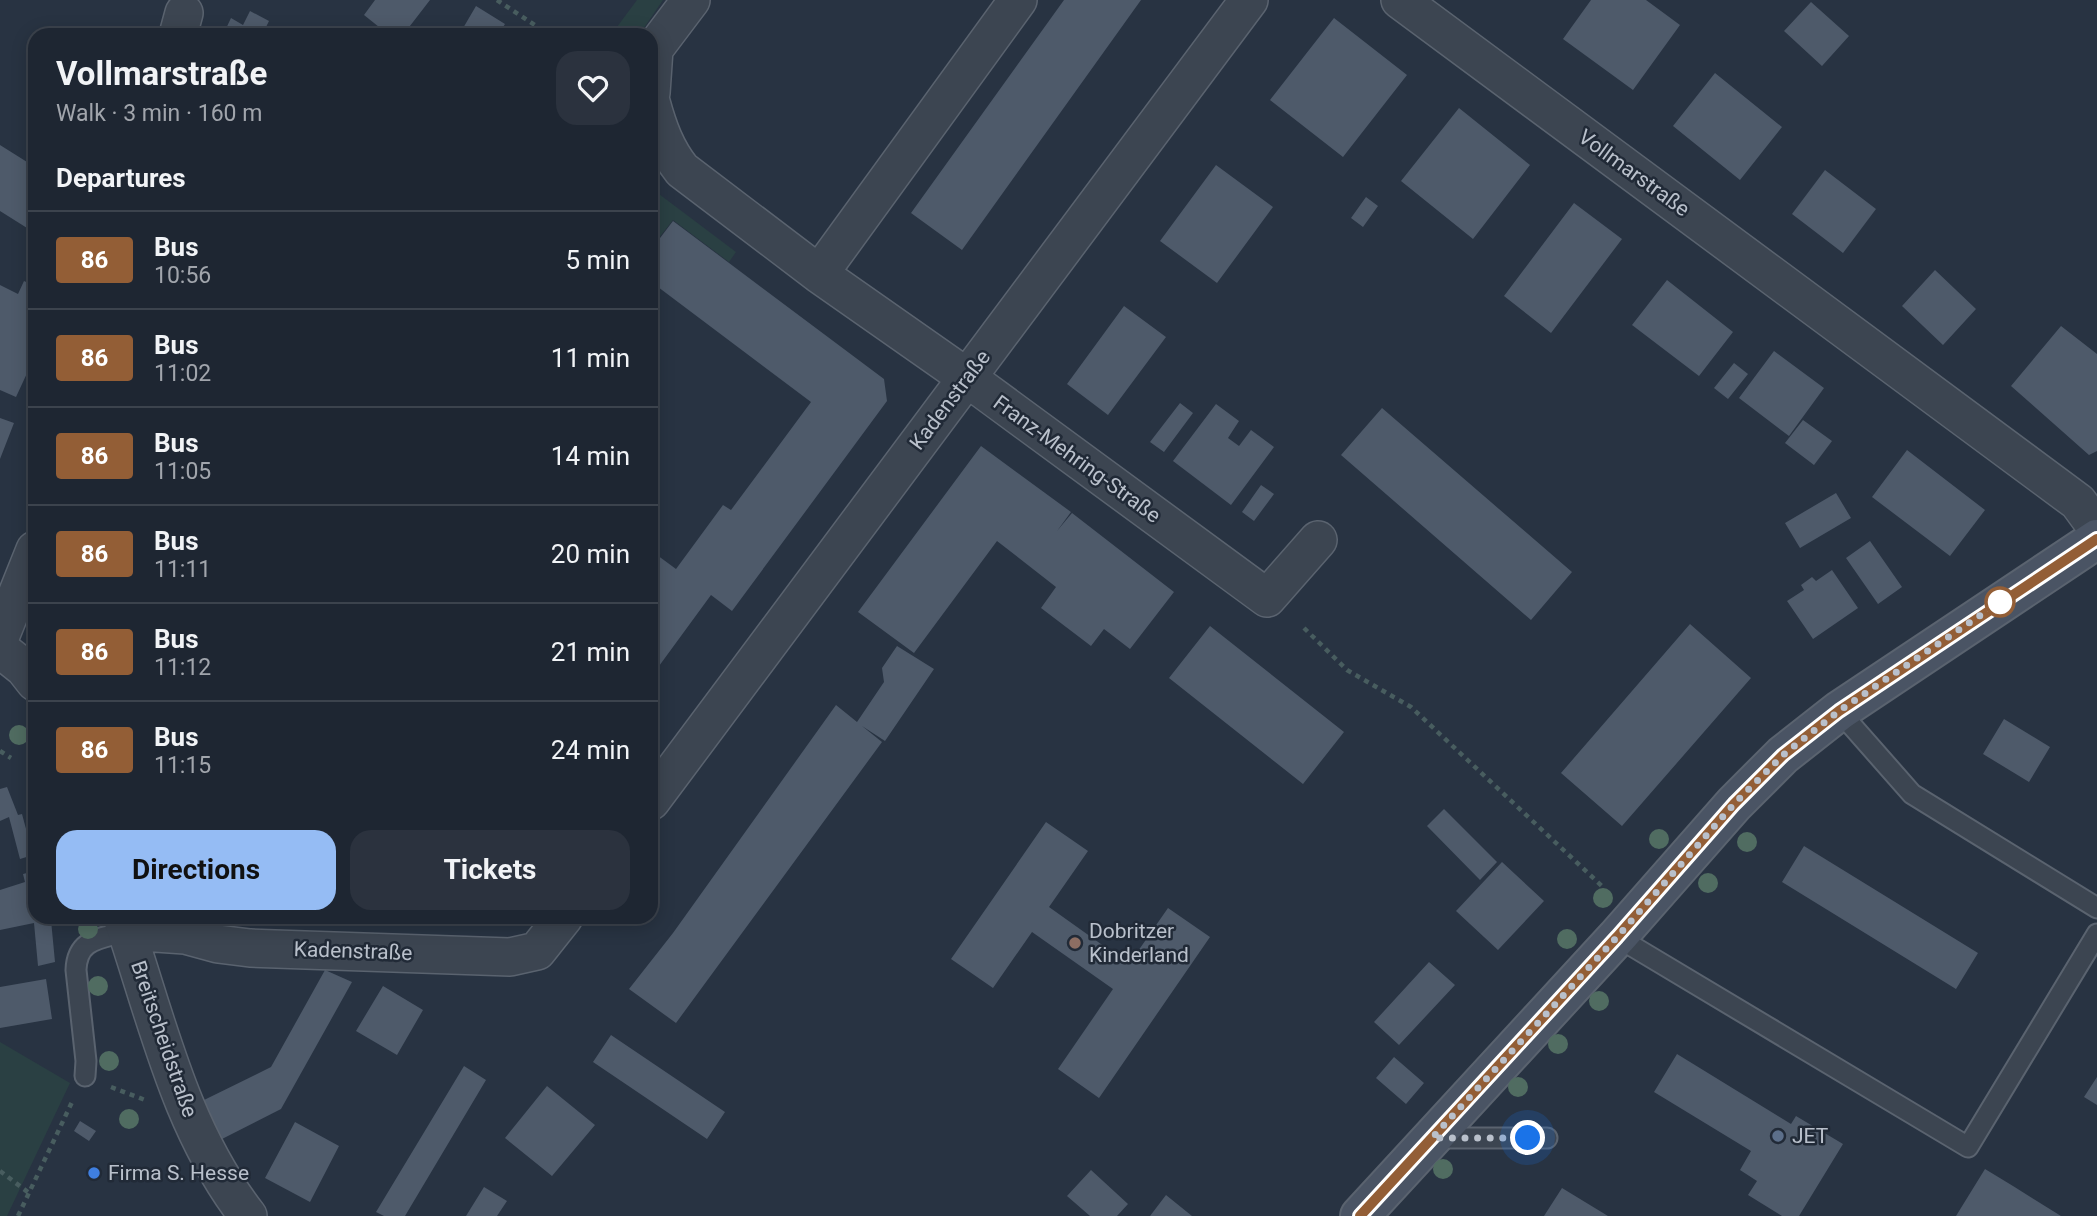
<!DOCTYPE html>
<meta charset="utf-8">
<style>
:root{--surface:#1e2632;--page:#2b323e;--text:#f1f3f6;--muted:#a1a5ac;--line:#3c434d;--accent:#95bcf4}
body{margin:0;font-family:Roboto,sans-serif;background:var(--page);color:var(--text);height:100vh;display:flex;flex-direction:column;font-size:26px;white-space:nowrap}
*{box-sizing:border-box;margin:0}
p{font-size:23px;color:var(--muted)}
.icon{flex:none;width:38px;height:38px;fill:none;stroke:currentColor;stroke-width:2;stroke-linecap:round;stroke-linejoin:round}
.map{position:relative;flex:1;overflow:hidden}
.sheet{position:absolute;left:28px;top:28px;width:630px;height:896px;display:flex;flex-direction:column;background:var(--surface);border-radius:21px;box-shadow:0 4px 18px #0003,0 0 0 2px var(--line)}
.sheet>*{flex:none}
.badge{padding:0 14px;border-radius:5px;font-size:24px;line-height:46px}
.you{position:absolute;width:35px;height:35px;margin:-18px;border:5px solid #fff;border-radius:50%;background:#1a73e8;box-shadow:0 0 0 10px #1a73e833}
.map>.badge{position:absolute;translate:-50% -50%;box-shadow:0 0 0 4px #fff}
h2{padding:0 28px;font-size:26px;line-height:63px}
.round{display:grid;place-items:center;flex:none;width:74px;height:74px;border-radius:21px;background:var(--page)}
.summary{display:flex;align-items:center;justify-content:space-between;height:119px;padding:0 28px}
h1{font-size:33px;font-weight:700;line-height:52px}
.cta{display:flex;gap:14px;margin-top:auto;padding:14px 28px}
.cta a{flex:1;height:80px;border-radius:21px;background:var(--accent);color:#111;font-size:28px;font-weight:700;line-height:80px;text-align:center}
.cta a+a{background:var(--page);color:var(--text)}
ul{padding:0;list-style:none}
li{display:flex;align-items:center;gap:21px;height:98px;padding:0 28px;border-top:2px solid var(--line)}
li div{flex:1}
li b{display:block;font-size:26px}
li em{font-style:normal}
li .badge{min-width:77px;font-weight:700;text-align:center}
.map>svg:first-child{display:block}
</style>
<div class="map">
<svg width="2097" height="1216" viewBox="0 0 2097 1216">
<rect width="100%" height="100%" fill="#283342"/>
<path fill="#2a4043" d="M637 0H663L639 35H611Z
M651 188 736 252 729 262 673 220 658 239 651 234Z
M0 1042 70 1083 7 1216H0Z"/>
<path fill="#4e5a6a" d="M375 0H430L403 35H389L364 15Z
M1064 0H1141L962 250 911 213Z
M1591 0H1646L1680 25 1633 90 1563 39Z
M1811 2 1849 36 1822 66 1784 31Z
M476 6 505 24 498 35H459Z
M250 11 269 21 262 35H223L231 18 243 25Z
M1334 18 1407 75 1343 157 1270 100Z
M1715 73 1782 127 1740 180 1673 126Z
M1459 108 1530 165 1473 239 1401 181Z
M0 145 35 167V233L0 211Z
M1216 165 1273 207 1217 283 1160 241Z
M1825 170 1876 209 1843 253 1792 214Z
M1366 197 1378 206 1363 227 1351 218Z
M1574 203 1622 239 1551 333 1504 296Z
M673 221 884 379 887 401 732 611 711 595 651 677V564L657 555 676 569 723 505 731 510 811 402 658 287 651 296V237L657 242Z
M1935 270 1976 309 1943 345 1902 306Z
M1667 280 1733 332 1699 376 1632 325Z
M24 281 35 286V356L16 397 0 390V285L18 294Z
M1124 306 1166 337 1108 415 1067 384Z
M2061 326 2097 354V451L2089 455 2011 386Z
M1774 351 1824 388 1789 436 1739 398Z
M1734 363 1748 374 1728 399 1714 388Z
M1180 403 1193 413 1164 452 1150 442Z
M1216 404 1239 421 1228 438 1239 446 1251 430 1274 447 1231 505 1173 461Z
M1382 408 1572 572 1531 620 1341 455Z
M0 418 14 423 0 459Z
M1803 420 1832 441 1814 465 1785 443Z
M981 446 1071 512 1057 531 1072 513 1174 592 1130 649 1104 629 1091 646 1041 608 1056 587 997 541 914 653 858 612Z
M1907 450 1985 510 1950 556 1872 497Z
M1261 485 1274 494 1254 521 1242 512Z
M1836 493 1851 518 1800 548 1785 523Z
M1870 541 1902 587 1878 604 1846 558Z
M1832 570 1858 608 1813 639 1787 601 1804 590 1801 585 1812 577 1816 581Z
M1690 624 1751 678 1622 826 1561 773Z
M1210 626 1344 732 1303 784 1169 678Z
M897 646 934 669 885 741 862 726 882 742 676 1023 629 989 673 933 836 705 857 722 884 682 882 668Z
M2004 719 2050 747 2029 782 1983 754Z
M7 787 18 815 22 814 33 855 20 859 9 817 0 821V789Z
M1444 809 1497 862 1480 880 1427 826Z
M1046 822 1088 851 1049 907 1129 964 1168 908 1210 937 1099 1098 1058 1069 1113 989 1032 932 993 988 951 959Z
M1804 846 1978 953 1956 989 1782 882Z
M1502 862 1544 901 1498 950 1456 911Z
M35 871V917H47L48 920H51L55 962 38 966 34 923 0 930V890L25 882 23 874Z
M1429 962 1455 985 1399 1045 1374 1022Z
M325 970 352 982 281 1109 222 1139 202 1101 271 1067Z
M46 979 52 1019 0 1028V987Z
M383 986 423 1010 397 1055 356 1031Z
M611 1035 725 1112 707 1139 593 1062Z
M1677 1054 1791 1124 1796 1116 1843 1144 1799 1216H1782L1748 1195 1757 1181 1740 1170 1751 1151 1654 1092Z
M1394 1057 1424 1083 1406 1104 1376 1078Z
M464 1066 486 1080 405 1216H384L376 1212Z
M2097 1077V1105L2084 1097Z
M547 1086 595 1125 552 1176 505 1138Z
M80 1121 96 1131 89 1141 74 1131Z
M295 1122 339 1146 310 1202 265 1178Z
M1985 1169 2013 1186 2061 1216H1956Z
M1091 1170 1128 1204 1117 1216H1090L1067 1196Z
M484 1187 507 1201 497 1216H466Z
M1562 1188 1608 1216H1544Z
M1166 1195 1192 1216H1150Z"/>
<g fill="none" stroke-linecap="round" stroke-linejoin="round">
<g stroke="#5a636f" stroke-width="23">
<path id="service" d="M1839 711 1912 794 2097 908
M1617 937 1968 1147 2097 934
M85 1076 86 1061 76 970C77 938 101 939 127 931
M1432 1138H1547"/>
</g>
<g stroke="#5a636f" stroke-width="40">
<path id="minor" d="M1400 0 2078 502 2097 528
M178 35 184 13
M651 93 654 49 691 0
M651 102C658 128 666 150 682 170L819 274 966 377 1267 598 1318 540
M819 274 1018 0
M0 637 35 550
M0 649 24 668 35 682
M651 801 1249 0
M122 917C157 1020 180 1129 248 1216
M127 931 185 935 218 944 250 948 510 957 537 951 564 917"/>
</g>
<g stroke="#5a636f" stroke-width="42">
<path id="secondary" d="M1360 1216 1617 937 1734 804 1783 755 1839 711 2097 539"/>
</g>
<path stroke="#485d5f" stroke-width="4.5" stroke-dasharray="5 5" stroke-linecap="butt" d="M497 0 550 35
M1304 628 1347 670 1411 707 1604 888
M0 751 11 758
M111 1087 145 1100
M0 1171 29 1193
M18 1216 73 1100"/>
<use href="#service" stroke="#3c4551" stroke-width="19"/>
<use href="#minor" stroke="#3c4551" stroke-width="37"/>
<use href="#secondary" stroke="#4a5464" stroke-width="38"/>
</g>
<g fill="#506c61">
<circle cx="19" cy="735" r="10"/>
<circle cx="1659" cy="839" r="10"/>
<circle cx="1747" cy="842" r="10"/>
<circle cx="1708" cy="883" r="10"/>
<circle cx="1603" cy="898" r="10"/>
<circle cx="88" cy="929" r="10"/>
<circle cx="1567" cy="939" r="10"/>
<circle cx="98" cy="986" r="10"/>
<circle cx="1599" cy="1001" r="10"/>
<circle cx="1558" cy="1044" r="10"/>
<circle cx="109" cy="1061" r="10"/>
<circle cx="1518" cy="1087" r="10"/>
<circle cx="129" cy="1119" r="10"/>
<circle cx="1443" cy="1169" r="10"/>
</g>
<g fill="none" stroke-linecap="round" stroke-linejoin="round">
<g stroke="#fff" stroke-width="16">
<path id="line" d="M1360 1216 1617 937 1734 804 1783 755 1839 711 2097 539"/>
</g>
<use href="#line" stroke="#935e36" stroke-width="10"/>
<path stroke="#b9c0cb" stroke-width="7" stroke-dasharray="0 12.6" d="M1528 1138H1432L1617 937 1734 804 1783 755 1839 711 2000 602"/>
</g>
<circle fill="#fff" stroke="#935e36" stroke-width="3.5" cx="2000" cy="602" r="14"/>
<circle fill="#8d6e63" stroke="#212a37" stroke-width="2.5" cx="1075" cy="943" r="7"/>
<circle fill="#5c6f8a" stroke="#212a37" stroke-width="2.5" cx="1778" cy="1136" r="7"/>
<circle fill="#3f7fe0" stroke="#212a37" stroke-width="2.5" cx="94" cy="1173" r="7"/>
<g text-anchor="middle" stroke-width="5" stroke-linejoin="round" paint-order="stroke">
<g font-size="21" fill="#b9c0cb" stroke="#212a37">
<text transform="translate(1634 173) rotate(36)" y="7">Vollmarstraße</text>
<text transform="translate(950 400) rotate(-53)" y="7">Kadenstraße</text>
<text transform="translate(1077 459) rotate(36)" y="7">Franz-Mehring-Straße</text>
<text transform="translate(353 951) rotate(2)" y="7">Kadenstraße</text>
<text transform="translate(164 1039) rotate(71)" y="7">Breitscheidstraße</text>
</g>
<g font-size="21" fill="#b9c0cb" stroke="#212a37" text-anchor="start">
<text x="1089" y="938">Dobritzer<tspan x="1089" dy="24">Kinderland</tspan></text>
<text x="1792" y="1143">JET</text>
<text x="108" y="1180">Firma S. Hesse</text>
</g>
</g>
</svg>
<div class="you" style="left:1528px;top:1138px"></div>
<section class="sheet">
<div class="summary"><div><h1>Vollmarstraße</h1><p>Walk · 3 min · 160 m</p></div><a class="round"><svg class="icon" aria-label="heart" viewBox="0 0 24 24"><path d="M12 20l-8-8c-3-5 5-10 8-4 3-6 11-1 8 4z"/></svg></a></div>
<h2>Departures</h2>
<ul>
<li><span class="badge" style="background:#935e36;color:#fff">86</span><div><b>Bus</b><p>10:56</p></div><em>5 min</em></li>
<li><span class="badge" style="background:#935e36;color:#fff">86</span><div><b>Bus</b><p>11:02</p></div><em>11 min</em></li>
<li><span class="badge" style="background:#935e36;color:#fff">86</span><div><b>Bus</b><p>11:05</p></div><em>14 min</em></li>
<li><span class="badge" style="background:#935e36;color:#fff">86</span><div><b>Bus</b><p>11:11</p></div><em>20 min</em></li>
<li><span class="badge" style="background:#935e36;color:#fff">86</span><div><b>Bus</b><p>11:12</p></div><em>21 min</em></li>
<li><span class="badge" style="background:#935e36;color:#fff">86</span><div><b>Bus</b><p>11:15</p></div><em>24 min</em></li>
</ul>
<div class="cta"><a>Directions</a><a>Tickets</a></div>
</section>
</div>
